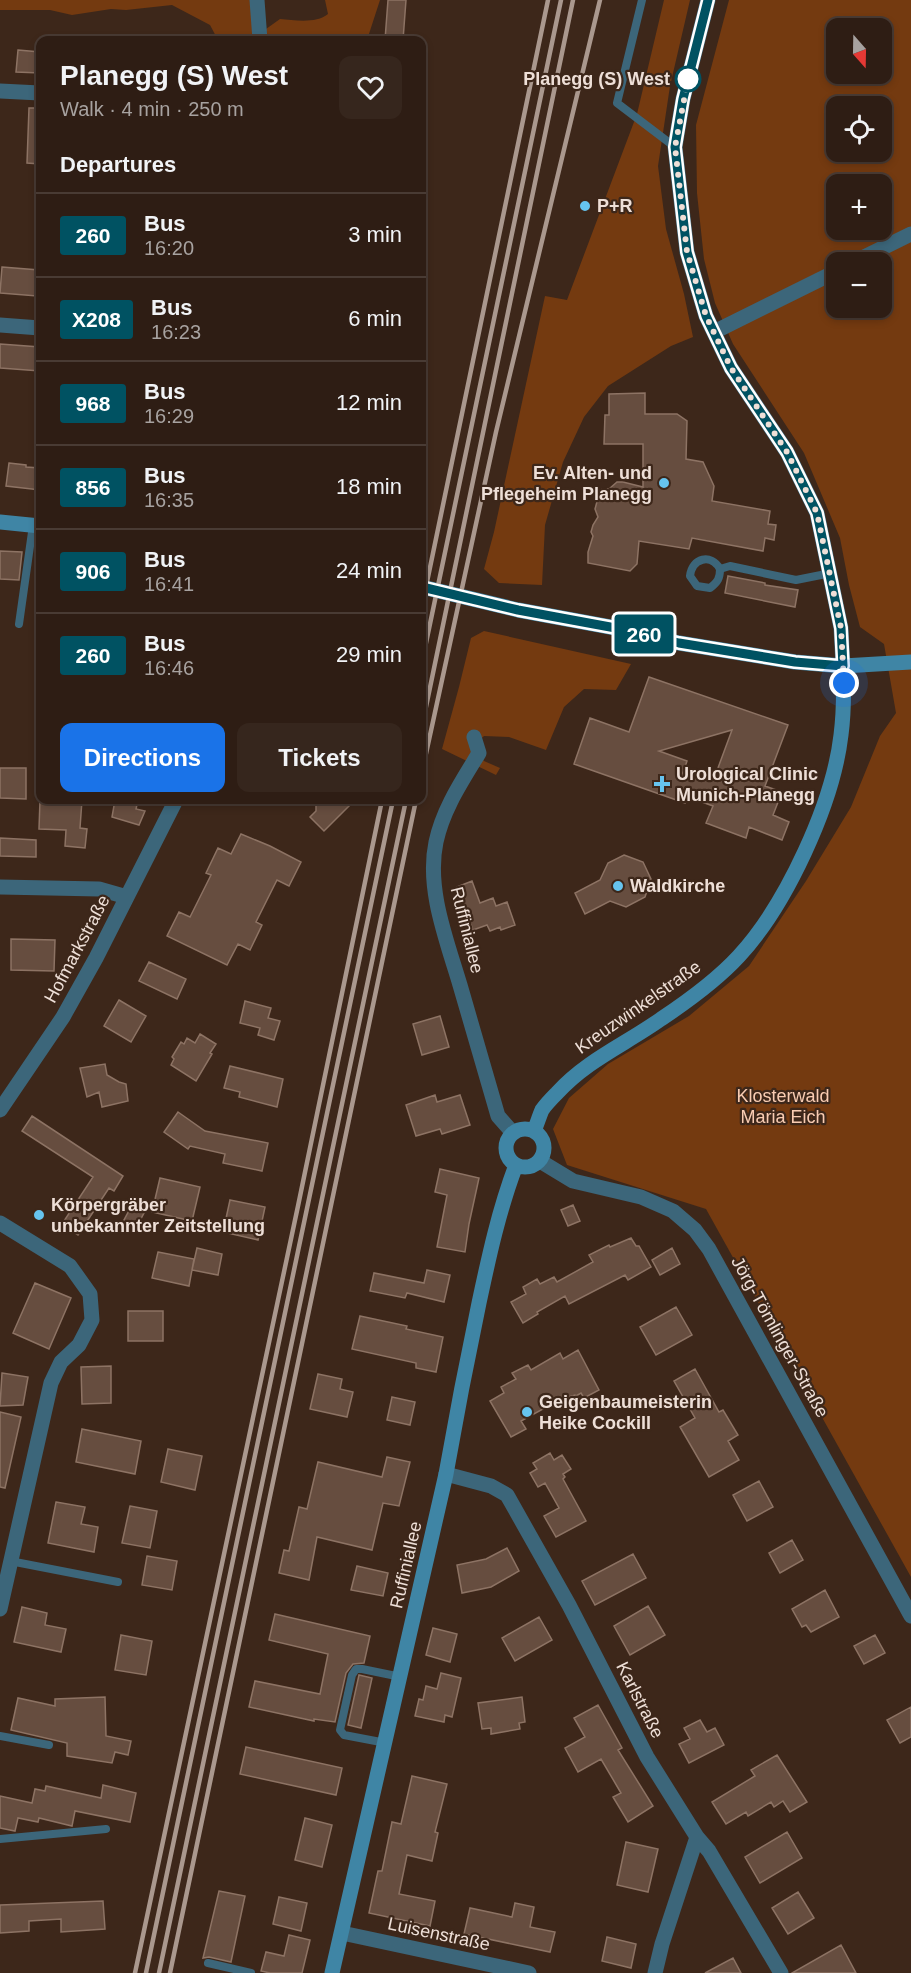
<!DOCTYPE html>
<meta charset="utf-8">
<style>
:root{--surface:#2e1d14;--page:#36261d;--text:#f1f3f6;--muted:#a7a2a0;--line:#493b34;--accent:#1a73e8}
body{margin:0;font-family:Helvetica,sans-serif;background:var(--page);color:var(--text);height:100vh;display:flex;flex-direction:column;font-size:22px;white-space:nowrap}
*{box-sizing:border-box;margin:0}
p{font-size:20px;color:var(--muted)}
.icon{flex:none;width:33px;height:33px;fill:none;stroke:currentColor;stroke-width:2;stroke-linecap:round;stroke-linejoin:round}
.map{position:relative;flex:1;overflow:hidden}
.side{position:absolute;left:36px;top:36px;width:390px;height:768px;display:flex;flex-direction:column;background:var(--surface);border-radius:12px;box-shadow:0 3px 9px #0003,0 0 0 2px var(--line)}
.side>*{flex:none}
.badge{padding:0 12px;border-radius:4px;font-size:21px;line-height:39px}
.needle{width:39px;rotate:160deg}
.tools{position:absolute;left:826px;top:18px;display:grid;gap:12px}
.tools a{display:grid;place-items:center;width:66px;height:66px;border-radius:12px;background:var(--surface);box-shadow:0 3px 9px #0003,0 0 0 2px var(--line);font-size:30px}
.you{position:absolute;width:30px;height:30px;margin:-15px;border:4px solid #fff;border-radius:50%;background:#1a73e8;box-shadow:0 0 0 9px #1a73e833}
.map>.badge{position:absolute;translate:-50% -50%;box-shadow:0 0 0 3px #fff}
h2{padding:0 24px;font-size:22px;line-height:54px}
.round{display:grid;place-items:center;flex:none;width:63px;height:63px;border-radius:12px;background:var(--page)}
.overview{display:flex;align-items:center;justify-content:space-between;height:102px;padding:0 24px}
h1{font-size:28px;font-weight:800;line-height:45px}
.action{display:flex;gap:12px;margin-top:auto;padding:12px 24px}
.action a{flex:1;height:69px;border-radius:12px;background:var(--accent);color:#fff;font-size:24px;font-weight:800;line-height:69px;text-align:center}
.action a+a{background:var(--page);color:var(--text)}
ul{padding:0;list-style:none}
li{display:flex;align-items:center;gap:18px;height:84px;padding:0 24px;border-top:2px solid var(--line)}
li div{flex:1}
li b{display:block;font-size:22px}
li em{font-style:normal}
li .badge{min-width:66px;font-weight:700;text-align:center}
.map>svg:first-child{display:block}
</style>
<div class="map">
<svg width="911" height="1973" viewBox="0 0 911 1973">
<rect width="100%" height="100%" fill="#3d271a"/>
<path fill="#743a10" fill-rule="evenodd" d="M0 0H250L256 40H218L210 25 172 5 126 10 111 9 72 15 50 10H0Z
M325 0H380L367 40H267L266 29 280 19C294 20 316 24 328 14Z
M664 0H690L670 86 658 166 666 229 684 294 693 337 671 346 608 386 584 417 563 462 545 525 542 585 499 583 484 569 494 532 545 296 567 300 637 114Z
M729 0H911V1577L706 1209 567 1165 553 1129 569 1098 608 1064 689 1016 749 966 806 881 851 807 880 736 896 713 884 644 860 627 849 585 840 538 804 453 733 344 715 303 704 259 697 193 696 125ZM837 28H882V74H837ZM837 106H882V152H837ZM837 184H882V230H837ZM837 262H882V308H837Z
M484 631 631 664 616 690 584 689 564 707 546 750 509 737 484 736 472 747 484 761 500 768 496 775 442 749 459 687 471 638Z"/>
<path fill="#664d3f" stroke="#8d7364" stroke-width="1.5" fill-rule="evenodd" d="M388 0H406L403 40H385Z
M18 50 40 52V73L16 72Z
M29 108H40V164L27 163Z
M2 267 39 270 37 296 0 293Z
M0 344 40 347V371L0 368Z
M645 393V414H677L687 421 686 459 703 462 714 486 712 501 770 511 768 524 776 525 774 540 765 538 763 551 692 538 689 549 639 541 637 564 630 571 588 563V552L593 536 591 532 593 525 598 517 595 509 598 498 601 496 602 489H609L617 482H623L643 487V444H604L605 415H609V394Z
M9 463 26 465V467L40 468V490L6 486Z
M0 551 22 552 19 580 0 579Z
M728 576 765 583V585L798 590 795 607 725 593Z
M649 677 788 725 765 786 782 792 773 815 789 822 782 840 749 827 746 838 706 823 713 806 688 797 685 803 574 764 590 718 629 732ZM732 730 715 776 702 772 683 773 687 761 659 751Z
M0 768H26V799L0 798Z
M40 800H82L80 828 87 829 85 848 65 846 66 830 39 829Z
M115 800H138L136 809 145 811 139 825 112 817Z
M316 800H343L349 806 324 831 310 817 316 811Z
M241 834 270 846 301 862 289 886 277 880 256 922 262 925 250 950 238 944 227 965 167 936 179 912 190 917 211 875 206 873 218 848 231 854Z
M0 838 36 840V857L0 856Z
M624 855 643 862 651 879 645 897 626 907 610 901 585 914 575 893 600 880 608 863Z
M472 881 480 903 493 898 496 906 507 902 515 925 501 930 500 927 490 931 487 925 473 930 457 887Z
M11 939 55 940 54 971 11 970Z
M149 962 186 979 177 999 139 981Z
M119 1000 146 1016 131 1042 104 1026Z
M245 1001 271 1008 268 1018 280 1021 274 1040 258 1035 260 1028 240 1023Z
M440 1016 449 1047 422 1055 413 1024Z
M200 1034 216 1044 210 1053 212 1054 196 1081 171 1065 174 1059 172 1057 181 1042 184 1044 187 1038 195 1043Z
M105 1064 107 1075 119 1082 126 1084 128 1101 102 1107 99 1092 87 1097 80 1068Z
M230 1066 283 1079 277 1107 239 1097 240 1092 224 1088Z
M435 1095 437 1102 460 1095 470 1125 442 1134 440 1129 416 1136 406 1105Z
M178 1112 205 1131 268 1143 262 1171 223 1163 225 1154 190 1146 188 1149 164 1132Z
M32 1116 123 1176 114 1191 109 1188 78 1235 62 1224 93 1177 22 1131Z
M440 1169 479 1178 469 1224 465 1252 437 1247 447 1195 435 1192Z
M160 1178 200 1187 192 1221 152 1212Z
M230 1200 265 1207 258 1240 223 1232Z
M573 1205 580 1221 568 1226 561 1210Z
M131 1207 144 1213 137 1226 124 1220Z
M631 1238 636 1246H639L651 1267 628 1280 625 1275 569 1304 565 1296 537 1312 538 1314 523 1323 511 1302 526 1294 523 1287 537 1279 540 1284 554 1277 557 1282 593 1262 589 1255 609 1245 610 1247Z
M197 1248 222 1254 218 1275 192 1270Z
M672 1248 680 1264 660 1275 652 1260Z
M158 1252 194 1259 189 1286 152 1278Z
M427 1270 450 1275 444 1302 407 1293 405 1298 370 1291 374 1273 424 1283Z
M35 1283 71 1298 49 1349 13 1333Z
M676 1307 692 1335 656 1355 640 1327Z
M128 1311H163V1341H128Z
M360 1316 407 1326 406 1329 443 1337 436 1372 416 1368V1363L352 1349Z
M578 1350 599 1390 584 1398 581 1393 576 1396 575 1395 565 1398 551 1407 550 1405 521 1421 526 1429 511 1437 490 1401 504 1393 501 1387 516 1379 512 1373 528 1365 531 1370 560 1353 563 1359Z
M111 1366V1403L82 1404 81 1367Z
M695 1369 719 1412 723 1410 738 1435 728 1441 739 1460 709 1477 680 1427 695 1418 674 1381Z
M2 1373 28 1377 23 1405 0 1406Z
M318 1374 342 1379 340 1389 353 1392 347 1417 310 1409Z
M392 1397 415 1402 410 1425 387 1420Z
M0 1412 21 1417 5 1488 0 1487Z
M82 1429 141 1441 135 1474 76 1462Z
M168 1449 202 1456 195 1490 161 1482Z
M550 1453 554 1460 562 1455 571 1469 563 1474 565 1477 563 1479 586 1521 556 1537 544 1516 559 1508 545 1483 538 1487 530 1473 537 1469 533 1463Z
M387 1457 410 1462 399 1506 383 1503 372 1550 317 1537 309 1580 279 1573 284 1550 289 1551 299 1507 307 1509 318 1462 382 1477Z
M759 1481 773 1507 747 1521 733 1495Z
M56 1502 85 1507 81 1524 98 1527 94 1552 48 1543Z
M130 1506 157 1511 150 1548 122 1543Z
M792 1540 803 1560 780 1573 769 1553Z
M507 1548 519 1571 491 1587 462 1593 457 1565 486 1559Z
M633 1554 646 1578 595 1605 582 1581Z
M147 1556 177 1561 172 1590 142 1585Z
M357 1566 388 1573 383 1596 351 1590Z
M825 1590 839 1617 811 1632 806 1625 802 1627 792 1609Z
M648 1606 665 1635 630 1655 614 1626Z
M22 1607 47 1613 45 1625 66 1629 61 1652 14 1642Z
M275 1614 370 1636 364 1663 353 1664 346 1673 335 1722 314 1719V1721L249 1707 255 1681 320 1694 328 1654 269 1640Z
M539 1617 552 1640 515 1661 502 1638Z
M433 1628 457 1634 450 1662 426 1655Z
M121 1635 152 1641 146 1675 115 1670Z
M875 1635 885 1653 864 1664 854 1646Z
M441 1673 461 1678 452 1717 445 1715 444 1722 415 1716 419 1699 423 1700 426 1686 437 1689Z
M359 1675 372 1678 361 1728 348 1725Z
M105 1697 106 1736 131 1741 128 1755 115 1752 112 1763 67 1756V1743L11 1730 18 1698 55 1706V1699Z
M522 1697 525 1722 519 1723 520 1729 491 1734V1728L482 1729 478 1703Z
M598 1705 622 1748 618 1750 653 1806 628 1822 613 1797 621 1793 601 1759 578 1772 565 1748 585 1737 574 1718Z
M911 1707V1737L900 1743 887 1720Z
M700 1720 707 1732 715 1728 724 1745 689 1763 679 1744 690 1739 684 1728Z
M246 1747 342 1768 336 1795 240 1774Z
M777 1755 807 1802 790 1812 783 1801 774 1807 771 1802 748 1816 746 1812 726 1824 712 1802 755 1776 751 1770Z
M412 1776 447 1784 435 1832 438 1833 432 1861 407 1855 399 1894 435 1901 430 1926 369 1913 378 1871H382L392 1822 401 1824Z
M103 1785 136 1793 130 1822 75 1811 72 1826 39 1818 38 1822 18 1818 15 1831 0 1828V1796L32 1803 35 1789 45 1791 46 1786 101 1798Z
M305 1818 332 1825 322 1867 295 1860Z
M787 1832 802 1858 760 1883 745 1857Z
M626 1842 658 1849 648 1892 617 1885Z
M219 1891 245 1896 231 1962 209 1957 203 1958Z
M798 1892 814 1918 788 1934 772 1908Z
M279 1897 307 1903 301 1931 273 1924Z
M103 1901 105 1929 61 1932V1919L29 1921V1931L0 1933V1905Z
M515 1903 534 1907 530 1927 555 1932 550 1952 464 1934 470 1908 512 1917Z
M289 1935 310 1940 302 1973H270L261 1971 266 1952 284 1956Z
M607 1937 636 1944 631 1968 602 1961Z
M841 1945 856 1973H792Z
M733 1958 741 1973H705Z"/>
<g fill="none" stroke-linecap="round" stroke-linejoin="round">
<path stroke="#3c667a" stroke-width="8" d="M642 0 617 103 675 147
M720 569C720 578 718 582 710 588L697 586 690 576C692 558 711 553 720 569L730 566 796 580 831 573
M19 624 33 525
M10 1561 118 1582
M0 1736 49 1745
M386 1743 344 1735 340 1730 352 1675 356 1669H362L401 1677
M0 1839 106 1829
M208 1963 251 1973"/>
<path stroke="#3c667a" stroke-width="15" d="M257 0 260 40
M708 0 683 99 675 147 687 252 706 316 731 368 787 452 817 513 841 628 843 666
M0 91 40 93
M854 262 911 234
M0 325 40 328
M714 332 837 271
M474 737 479 753C462 781 443 809 436 842 426 889 447 941 460 985 473 1029 485 1072 498 1116L513 1133
M0 887 99 889 127 897
M0 1110 63 1017 96 958 176 800
M540 1161 573 1181 641 1197 673 1211 695 1230 709 1249 911 1616
M0 1223 70 1266 90 1294 92 1320 79 1345 61 1362 51 1383 0 1609
M446 1474 491 1486 507 1495 569 1605 647 1757 697 1837 709 1851 781 1973
M342 1933 529 1973
M655 1973 662 1944 697 1837"/>
<path stroke="#3f85a5" stroke-width="15" d="M0 522 40 526
M422 587 518 610 621 629 679 643 795 662 843 666 911 662
M506 1148a19 19 0 1 1 38 0a19 19 0 1 1-38 0Z
M534 1131C537 1124 539 1117 542 1110 546 1104 552 1098 557 1093 587 1060 626 1044 661 1019 688 1001 717 980 739 956 786 905 833 804 841 735 844 712 844 690 843 666
M332 1973 446 1474C456 1417 467 1360 479 1303 489 1256 499 1210 516 1165"/>
<path stroke="#aa988e" stroke-width="4.5" d="M422 606 548 0
M422 662 561 0
M422 726 573 0
M422 772 496 432 600 0
M135 1973 298 1206 382 800
M146 1973 393 800
M159 1973 406 800
M170 1973 416 800"/>
</g>
<g fill="none" stroke-linecap="round" stroke-linejoin="round">
<g stroke="#fff" stroke-width="14">
<path id="line" d="M422 587 518 610 621 629 679 643 795 662 843 666 841 628 817 513 787 452 731 368 706 316 687 252 675 147 683 99 708 0"/>
</g>
<use href="#line" stroke="#005262" stroke-width="9"/>
<path stroke="#eedfd7" stroke-width="6" stroke-dasharray="0 10.8" d="M688 79 675 147 687 252 706 316 731 368 787 452 817 513 841 628 844 683"/>
</g>
<circle fill="#fff" stroke="#005262" stroke-width="3" cx="688" cy="79" r="12"/>
<g fill="#66c4ef" stroke="#3d271a" stroke-width="2">
<circle cx="585" cy="206" r="6"/>
<circle cx="664" cy="483" r="6"/>
<path d="M659 775h6v6h6v6h-6v6h-6v-6h-6v-6h6z"/>
<circle cx="618" cy="886" r="6"/>
<circle cx="39" cy="1215" r="6"/>
<circle cx="527" cy="1412" r="6"/>
</g>
<g text-anchor="middle" stroke-width="4.5" stroke-linejoin="round" paint-order="stroke">
<g font-size="18" font-weight="bold" fill="#eedfd7" stroke="#3d271a" text-anchor="end">
<text x="670" y="85">Planegg (S) West</text>
</g>
<g font-size="18" font-weight="bold" fill="#eedfd7" stroke="#3d271a" text-anchor="start">
<text x="597" y="212">P+R</text>
<text x="652" y="479" text-anchor="end">Ev. Alten- und<tspan x="652" dy="21">Pflegeheim Planegg</tspan></text>
<text x="676" y="780">Urological Clinic<tspan x="676" dy="21">Munich-Planegg</tspan></text>
<text x="630" y="892">Waldkirche</text>
<text x="51" y="1211">Körpergräber<tspan x="51" dy="21">unbekannter Zeitstellung</tspan></text>
<text x="539" y="1408">Geigenbaumeisterin<tspan x="539" dy="21">Heike Cockill</tspan></text>
</g>
<g font-size="18" fill="#eedfd7" stroke="#3d271a">
<text transform="translate(467 930) rotate(76)" y="6">Ruffiniallee</text>
<text transform="translate(77 949) rotate(-62)" y="6">Hofmarkstraße</text>
<text transform="translate(638 1007) rotate(-35)" y="6">Kreuzwinkelstraße</text>
<text transform="translate(780 1337) rotate(61)" y="6">Jörg-Tömlinger-Straße</text>
<text transform="translate(406 1565) rotate(-77)" y="6">Ruffiniallee</text>
<text transform="translate(640 1700) rotate(63)" y="6">Karlstraße</text>
<text transform="translate(439 1934) rotate(12)" y="6">Luisenstraße</text>
</g>
<g font-size="18" fill="#f9ccb2" stroke="#3d271a">
<text x="783" y="1102">Klosterwald<tspan x="783" dy="21">Maria Eich</tspan></text>
</g>
</g>
</svg>
<div class="tools">
<a><svg class="needle" viewBox="-14 -14 28 28"><path d="M0-13l5 13h-10z" fill="#e53935"/><path d="M0 13l5-13h-10z" fill="#a7a2a0"/></svg></a>
<a><svg class="icon" aria-label="locate" viewBox="0 0 24 24"><circle cx="12" cy="12" r="6"/><path d="M12 2v4M12 18v4M2 12h4M18 12h4"/></svg></a>
<a>+</a>
<a>−</a>
</div>
<div class="you" style="left:844px;top:683px"></div>
<b class="badge" style="left:644px;top:634px;background:#005262;color:#fff">260</b>
<section class="side">
<div class="overview"><div><h1>Planegg (S) West</h1><p>Walk · 4 min · 250 m</p></div><a class="round"><svg class="icon" aria-label="heart" viewBox="0 0 24 24"><path d="M12 20l-8-8c-3-5 5-10 8-4 3-6 11-1 8 4z"/></svg></a></div>
<h2>Departures</h2>
<ul>
<li><span class="badge" style="background:#005262;color:#fff">260</span><div><b>Bus</b><p>16:20</p></div><em>3 min</em></li>
<li><span class="badge" style="background:#005262;color:#fff">X208</span><div><b>Bus</b><p>16:23</p></div><em>6 min</em></li>
<li><span class="badge" style="background:#005262;color:#fff">968</span><div><b>Bus</b><p>16:29</p></div><em>12 min</em></li>
<li><span class="badge" style="background:#005262;color:#fff">856</span><div><b>Bus</b><p>16:35</p></div><em>18 min</em></li>
<li><span class="badge" style="background:#005262;color:#fff">906</span><div><b>Bus</b><p>16:41</p></div><em>24 min</em></li>
<li><span class="badge" style="background:#005262;color:#fff">260</span><div><b>Bus</b><p>16:46</p></div><em>29 min</em></li>
</ul>
<div class="action"><a>Directions</a><a>Tickets</a></div>
</section>
</div>
